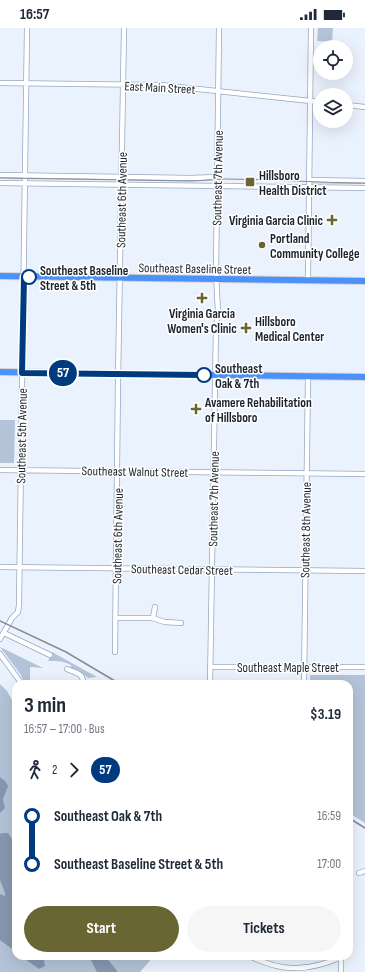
<!DOCTYPE html>
<meta charset="utf-8">
<style>
:root{--surface:#fff;--page:#f6f6f7;--text:#1f2937;--muted:#747a83;--accent:#6a6633}
body{margin:0;font-family:"Sofia Sans Condensed",sans-serif;background:var(--page);color:var(--text);height:100vh;display:flex;flex-direction:column;font-size:15px;white-space:nowrap}
*{box-sizing:border-box;margin:0}
p{font-size:13px;color:var(--muted)}
.icon{flex:none;width:22px;height:22px;fill:none;stroke:currentColor;stroke-width:2;stroke-linecap:round;stroke-linejoin:round}
.map{position:relative;flex:1;overflow:hidden}
.details{position:absolute;left:12px;top:652px;width:341px;height:280px;display:flex;flex-direction:column;background:var(--surface);border-radius:12px;box-shadow:0 4px 16px #0002}
.details>*{flex:none}
.badge{padding:0 8px;border-radius:13px;font-size:14px;line-height:26px}
.buttons{position:absolute;left:313px;top:12px;display:grid;gap:8px}
.buttons a{display:grid;place-items:center;width:40px;height:40px;border-radius:50%;background:var(--surface);box-shadow:0 4px 16px #0002;font-size:20px}
.map>.badge{position:absolute;translate:-50% -50%;box-shadow:0 0 0 2px #fff}
.legs{display:flex;align-items:center;gap:6px;height:44px;padding:0 12px;font-size:13px}
.legs p{margin-inline-start:auto}
.head{display:flex;align-items:center;justify-content:space-between;height:68px;padding:0 12px}
h1{font-size:22px;font-weight:700;line-height:30px}
.primary-button{display:flex;gap:8px;margin-top:auto;padding:8px 12px}
.primary-button a{flex:1;height:46px;border-radius:24px;background:var(--accent);color:#fff;font-size:16px;font-weight:700;line-height:46px;text-align:center}
.primary-button a+a{background:var(--page);color:var(--text)}
ul{padding:0 12px;list-style:none}
li{display:flex;align-items:center;gap:14px;height:48px;font-size:15px}
li i{display:grid;place-items:center;width:6px;height:100%;margin:0 5px;background:currentColor}
li i::after{content:'';width:10px;height:10px;margin:-5px;border:3px solid;border-radius:50%;background:var(--surface)}
li p{margin-inline-start:auto}
li:first-child i{background:linear-gradient(#0000 50%,currentColor 0)}
li:last-child i{background:linear-gradient(currentColor 50%,#0000 0)}
.status{display:flex;justify-content:space-between;align-items:center;height:28px;padding:0 20px;background:var(--surface);direction:ltr}
.status svg{height:11px;fill:currentColor}
.map>svg:first-child{display:block}
</style>
<div class="status"><b>16:57</b><svg viewBox="0 0 49 12"><path d="M0 12V9h3v3zM5 12V6h3v6zM10 12V3h3v9zM15 12V0h3v12zM26 1h20v11H26zM47 4h2v5h-2z"/></svg></div>
<div class="map">
<svg width="365" height="944" viewBox="0 0 365 944">
<rect width="100%" height="100%" fill="#eaf2fe"/>
<path fill="#b4c3d8" d="M318 0H333L332 14 317 13Z
M0 392H15L14 435H0Z
M0 619 43 640 30 639V652L25 656 21 647Z
M52 624 97 649 88 650 82 645 71 641V637C64 633 57 633 48 633Z
M310 647H365V795L349 785V656H310Z
M0 656 7 663 12 672 16 669V676L15 678 16 679V928H154L140 944H0Z"/>
<path fill="#8697b0" d="M0 749 5 753 8 758 3 771 5 780 0 785Z
M2 805H8L15 816 16 924 0 912V866L5 868V865L0 852V806Z
M21 928H43L45 938 39 941Z
M89 928H105L118 944H97Z"/>
<g fill="none" stroke-linecap="round" stroke-linejoin="round">
<g stroke="#95a8c3" stroke-width="6">
<path id="minor" d="M0 55 161 57 320 74
M346 77 365 79
M0 147 191 150 217 149
M309 152 365 153
M0 155 365 160
M308 252 311 0
M218 284 216 245 219 0
M0 442 365 446
M0 539 365 543
M116 590H152L165 594 181 595
M153 590 155 579
M4 605 50 627
M0 611 12 590 18 584 19 577 27 0
M115 624 118 352 124 0
M0 626 22 656
M210 639H365
M67 641C76 645 84 645 83 656
M210 656 216 298 218 287
M304 656 308 348
M359 845 365 843
M250 928C281 944 308 944 341 929
M341 944V928"/>
</g>
<g stroke="#d1d3d5" stroke-width="8">
<path id="highway" d="M0 248 365 253
M0 344 365 349"/>
</g>
<use href="#minor" stroke="#fff" stroke-width="4.5"/>
<use href="#highway" stroke="#4c91f7" stroke-width="6"/>
<path stroke="#848c97" stroke-width="1" d="M0 150 191 153C202 153 213 151 225 151 271 151 318 155 365 155"/>
<path stroke="#848c97" stroke-width="1.5" d="M0 593 66 624 120 656
M349 790 365 800"/>
</g>
<g fill="none" stroke-linecap="round" stroke-linejoin="round">
<g stroke="#fff" stroke-width="9">
<path id="line-1" d="M29 249H24L22 345 204 347"/>
</g>
<use href="#line-1" stroke="#003b80" stroke-width="6"/>
</g>
<g fill="#6a6633" stroke="#fff" stroke-width="1.5">
<rect x="245" y="149" width="10" height="10" rx="2"/>
<path d="M330 186h4v4h4v4h-4v4h-4v-4h-4v-4h4z"/>
<circle cx="262" cy="217" r="4"/>
<path d="M200 264h4v4h4v4h-4v4h-4v-4h-4v-4h4z"/>
<path d="M244 294h4v4h4v4h-4v4h-4v-4h-4v-4h4z"/>
<path d="M194 375h4v4h4v4h-4v4h-4v-4h-4v-4h4z"/>
</g>
<g fill="#fff" stroke="#003b80" stroke-width="2">
<circle cx="29" cy="249" r="7"/>
<circle cx="204" cy="347" r="7"/>
</g>
<g text-anchor="middle" stroke-width="3" stroke-linejoin="round" paint-order="stroke">
<g font-size="13" fill="#1b232d" stroke="#fff">
<text transform="translate(160 59) rotate(3)" y="5">East Main Street</text>
<text transform="translate(217 150) rotate(-89)" y="5">Southeast 7th Avenue</text>
<text transform="translate(121 172) rotate(-89)" y="5">Southeast 6th Avenue</text>
<text transform="translate(195 240) rotate(1)" y="5">Southeast Baseline Street</text>
<text transform="translate(21 408) rotate(-89)" y="5">Southeast 5th Avenue</text>
<text transform="translate(135 443) rotate(1)" y="5">Southeast Walnut Street</text>
<text transform="translate(213 471) rotate(-89)" y="5">Southeast 7th Avenue</text>
<text transform="translate(305 502) rotate(-89)" y="5">Southeast 8th Avenue</text>
<text transform="translate(117 508) rotate(-89)" y="5">Southeast 6th Avenue</text>
<text transform="translate(182 541) rotate(1)" y="5">Southeast Cedar Street</text>
<text x="288" y="644">Southeast Maple Street</text>
</g>
<g font-size="13" font-weight="bold" fill="#1b232d" stroke="#fff" text-anchor="start">
<text x="259" y="152">Hillsboro<tspan x="259" dy="15">Health District</tspan></text>
<text x="323" y="197" text-anchor="end">Virginia Garcia Clinic</text>
<text x="270" y="215">Portland<tspan x="270" dy="15">Community College</tspan></text>
<text x="202" y="290" text-anchor="middle">Virginia Garcia<tspan x="202" dy="15">Women's Clinic</tspan></text>
<text x="255" y="298">Hillsboro<tspan x="255" dy="15">Medical Center</tspan></text>
<text x="205" y="379">Avamere Rehabilitation<tspan x="205" dy="15">of Hillsboro</tspan></text>
</g>
<g font-size="13" font-weight="bold" fill="#1b232d" stroke="#fff" text-anchor="start">
<text x="40" y="247">Southeast Baseline<tspan x="40" dy="15">Street &amp; 5th</tspan></text>
<text x="215" y="345">Southeast<tspan x="215" dy="15">Oak &amp; 7th</tspan></text>
</g>
</g>
</svg>
<div class="buttons">
<a><svg class="icon" aria-label="locate" viewBox="0 0 24 24"><circle cx="12" cy="12" r="6"/><path d="M12 2v4M12 18v4M2 12h4M18 12h4"/></svg></a>
<a><svg class="icon" aria-label="layers" viewBox="0 0 24 24"><path d="M12 4l9 5-9 5-9-5zM3 14l9 5 9-5"/></svg></a>
</div>
<b class="badge" style="left:63px;top:345px;background:#003b80;color:#fff">57</b>
<section class="details">
<div class="head"><div><h1>3 min</h1><p>16:57 – 17:00 · Bus</p></div><b>$3.19</b></div>
<div class="legs"><svg class="icon" aria-label="walk" viewBox="0 0 24 24"><circle cx="13" cy="4" r="2"/><path d="M13 8l-2 6 4 7M11 14l-3 7M7 12l3-4h3l4 4"/></svg>2<svg class="icon" aria-label="forward" viewBox="0 0 24 24"><path d="M9 5l7 7-7 7"/></svg><b class="badge" style="background:#003b80;color:#fff">57</b></div>
<ul>
<li><i style="color:#003b80"></i><b>Southeast Oak &amp; 7th</b><p>16:59</p></li>
<li><i style="color:#003b80"></i><b>Southeast Baseline Street &amp; 5th</b><p>17:00</p></li>
</ul>
<div class="primary-button"><a>Start</a><a>Tickets</a></div>
</section>
</div>
